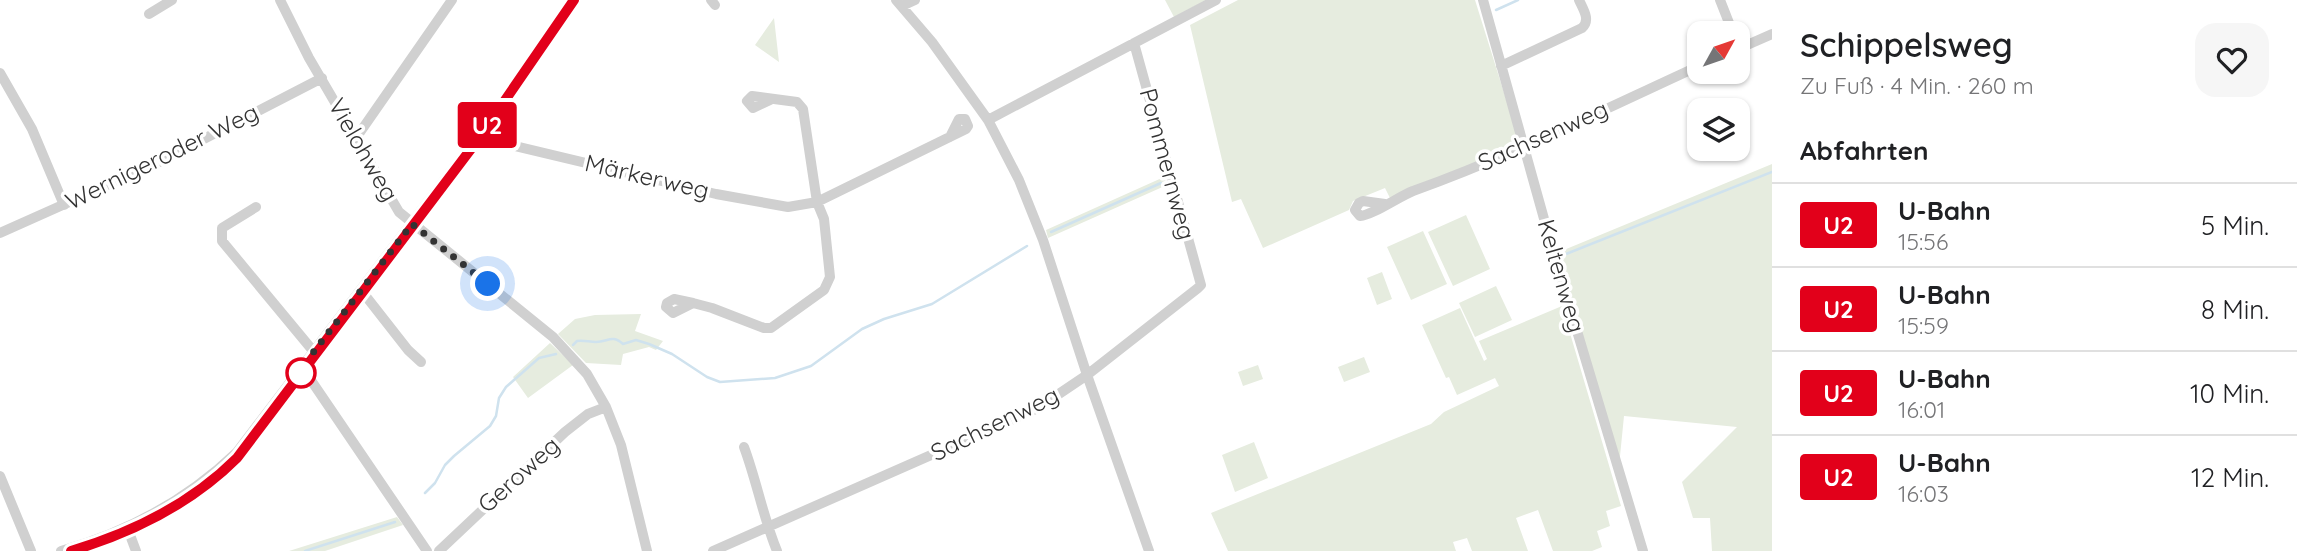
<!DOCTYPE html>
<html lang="de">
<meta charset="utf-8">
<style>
:root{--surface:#fff;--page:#f6f6f6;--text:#202124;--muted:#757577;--line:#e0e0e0}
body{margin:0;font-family:Quicksand,sans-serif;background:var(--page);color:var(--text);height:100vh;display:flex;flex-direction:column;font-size:26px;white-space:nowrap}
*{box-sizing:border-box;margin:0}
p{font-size:23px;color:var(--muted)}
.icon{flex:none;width:38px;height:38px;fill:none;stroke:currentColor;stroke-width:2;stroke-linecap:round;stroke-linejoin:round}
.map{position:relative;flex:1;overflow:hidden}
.details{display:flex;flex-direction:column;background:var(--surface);width:525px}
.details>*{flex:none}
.badge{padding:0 14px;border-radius:5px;font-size:24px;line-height:46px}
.needle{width:46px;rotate:50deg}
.fabs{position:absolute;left:1687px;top:21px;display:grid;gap:14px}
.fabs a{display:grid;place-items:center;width:63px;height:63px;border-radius:14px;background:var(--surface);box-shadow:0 2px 5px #0004;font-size:35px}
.you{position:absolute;width:35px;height:35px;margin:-18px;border:5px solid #fff;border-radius:50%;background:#1a73e8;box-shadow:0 0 0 10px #1a73e833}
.map>.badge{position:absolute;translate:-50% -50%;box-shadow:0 0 0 4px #fff}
h2{padding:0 28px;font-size:26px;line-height:63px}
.round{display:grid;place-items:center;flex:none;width:74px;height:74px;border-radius:21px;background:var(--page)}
.overview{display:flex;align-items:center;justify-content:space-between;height:119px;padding:0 28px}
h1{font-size:33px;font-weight:600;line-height:52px}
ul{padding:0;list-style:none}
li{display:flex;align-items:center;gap:21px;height:84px;padding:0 28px;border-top:2px solid var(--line)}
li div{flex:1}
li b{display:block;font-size:26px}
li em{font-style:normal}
li .badge{min-width:77px;font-weight:700;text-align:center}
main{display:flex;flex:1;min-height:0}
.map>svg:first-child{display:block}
</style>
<main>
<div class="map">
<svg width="1772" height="551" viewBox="0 0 1772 551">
<rect width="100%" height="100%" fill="#fff"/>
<path fill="#e6ecdf" d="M1165 0H1206L1174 17Z
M1238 0H1475L1520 144 1390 198 1385 188 1353 201 1349 210 1263 248 1241 199 1232 202 1190 25Z
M774 18 779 62 755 45Z
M1772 164V551H1712L1710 518H1693L1682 482 1737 427 1624 416 1619 466 1559 252Z
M1164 177 1167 185 1048 238 1046 230Z
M1466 215 1490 269 1453 286 1428 232Z
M1423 231 1447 284 1411 300 1387 247Z
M1382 272 1392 299 1377 305 1367 278Z
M1496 286 1512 320 1475 337 1459 303Z
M1562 306 1621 506 1606 511 1610 526 1597 531 1602 547 1592 551H1553L1538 510 1516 518 1528 551H1472L1467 538 1453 542 1456 551H1228L1211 513 1431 424 1444 412 1499 386 1495 378 1457 395 1449 377 1446 378 1422 325 1460 308 1484 361 1487 359 1479 341Z
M641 314 635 331 663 341 656 350 649 347 623 354 621 365 586 363 558 334 575 319 595 315Z
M550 343 573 365 528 398 513 377Z
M1364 357 1370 372 1344 382 1338 367Z
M1258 365 1263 379 1243 386 1238 372Z
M1254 442 1268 478 1235 492 1222 455Z
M397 517 403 525 325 551H289Z"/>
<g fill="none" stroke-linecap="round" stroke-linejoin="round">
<path stroke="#cfe2ee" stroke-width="2.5" d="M1496 10 1518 0
M1051 232 1161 183
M1566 254 1772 172
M573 345 577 341C584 340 589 342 596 342 608 342 612 334 623 344L636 340 649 344 672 354 707 377 720 382 775 378 811 366 862 329 884 319 932 304 1027 246
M425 493 435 483 445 465 454 456 490 426 496 416 499 398 506 387 539 358 556 354
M305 551 395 522"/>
<path stroke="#d0d0d0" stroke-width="10" d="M280 0 309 58 399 212 553 337 587 374 606 407 621 445 647 551
M711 0 715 5
M896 0 932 42 988 120 1019 180 1043 240 1087 375 1149 551
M1483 0 1553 251 1643 551
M1720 0 1733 33
M902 6 915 0
M149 14 172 0
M1738 49 1772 34
M1501 66 1582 28C1591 20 1583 9 1579 0
M0 73 32 129 64 205
M988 120 1216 0
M477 137 716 194 788 207 817 202 966 129 968 126 965 119H959L950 137
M356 138 452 0
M1385 204 1363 201 1359 203 1355 210 1360 216C1373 215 1398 197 1413 191 1511 156 1605 109 1699 66
M256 207 222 228V241L314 352
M0 233 159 162 322 78
M361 290 408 350 421 362
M693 303 674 299 667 303 666 307 673 313 693 303 712 308 764 328H771L824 290 830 277 824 219 817 202 803 109 797 102 752 96 747 101 753 108 770 100
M302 367 427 551
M744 447C757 482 763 517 777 551
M0 476 31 551
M127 527 136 551
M61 551C128 532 187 500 237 452L477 137 572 0
M439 551 565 432 588 414 606 407
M713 551 1038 408 1087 375 1198 288 1201 285 1134 43"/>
</g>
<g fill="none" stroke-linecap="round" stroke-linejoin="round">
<g stroke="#fff" stroke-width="16">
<path id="line" d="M71 551C131 533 192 503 237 458L477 141 574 0"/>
</g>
<use href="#line" stroke="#e2001a" stroke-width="10"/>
<path stroke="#333" stroke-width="7" stroke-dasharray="0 12.6" d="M301 373 302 367 412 224 488 284"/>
</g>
<circle fill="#fff" stroke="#e2001a" stroke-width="3.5" cx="301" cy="373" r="14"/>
<g text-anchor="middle" stroke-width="7" stroke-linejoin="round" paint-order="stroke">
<g font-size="24" fill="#333" stroke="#fff">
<text transform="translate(1543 136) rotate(-24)" y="8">Sachsenweg</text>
<text transform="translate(363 150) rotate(60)" y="8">Vielohweg</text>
<text transform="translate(162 157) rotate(-26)" y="8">Wernigeroder Weg</text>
<text transform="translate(1167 164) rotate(75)" y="8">Pommernweg</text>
<text transform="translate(647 177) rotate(13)" y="8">Märkerweg</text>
<text transform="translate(1561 276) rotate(74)" y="8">Keltenweg</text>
<text transform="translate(995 424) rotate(-26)" y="8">Sachsenweg</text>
<text transform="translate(519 475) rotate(-42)" y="8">Geroweg</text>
</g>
</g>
</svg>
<div class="fabs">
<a><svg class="needle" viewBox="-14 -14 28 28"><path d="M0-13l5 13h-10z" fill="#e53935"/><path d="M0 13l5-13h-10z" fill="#757577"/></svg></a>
<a><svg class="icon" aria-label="layers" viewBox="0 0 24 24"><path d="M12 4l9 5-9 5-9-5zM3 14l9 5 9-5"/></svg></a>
</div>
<div class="you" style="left:488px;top:284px"></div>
<b class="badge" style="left:487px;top:125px;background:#e2001a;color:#fff">U2</b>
</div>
<section class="details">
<div class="overview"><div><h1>Schippelsweg</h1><p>Zu Fuß · 4 Min. · 260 m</p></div><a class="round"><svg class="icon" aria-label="heart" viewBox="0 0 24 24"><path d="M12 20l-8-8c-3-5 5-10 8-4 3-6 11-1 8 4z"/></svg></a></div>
<h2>Abfahrten</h2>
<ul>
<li><span class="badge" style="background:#e2001a;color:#fff">U2</span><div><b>U-Bahn</b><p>15:56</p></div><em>5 Min.</em></li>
<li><span class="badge" style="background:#e2001a;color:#fff">U2</span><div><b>U-Bahn</b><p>15:59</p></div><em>8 Min.</em></li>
<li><span class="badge" style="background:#e2001a;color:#fff">U2</span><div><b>U-Bahn</b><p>16:01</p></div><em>10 Min.</em></li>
<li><span class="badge" style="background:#e2001a;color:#fff">U2</span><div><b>U-Bahn</b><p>16:03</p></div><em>12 Min.</em></li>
</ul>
</section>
</main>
